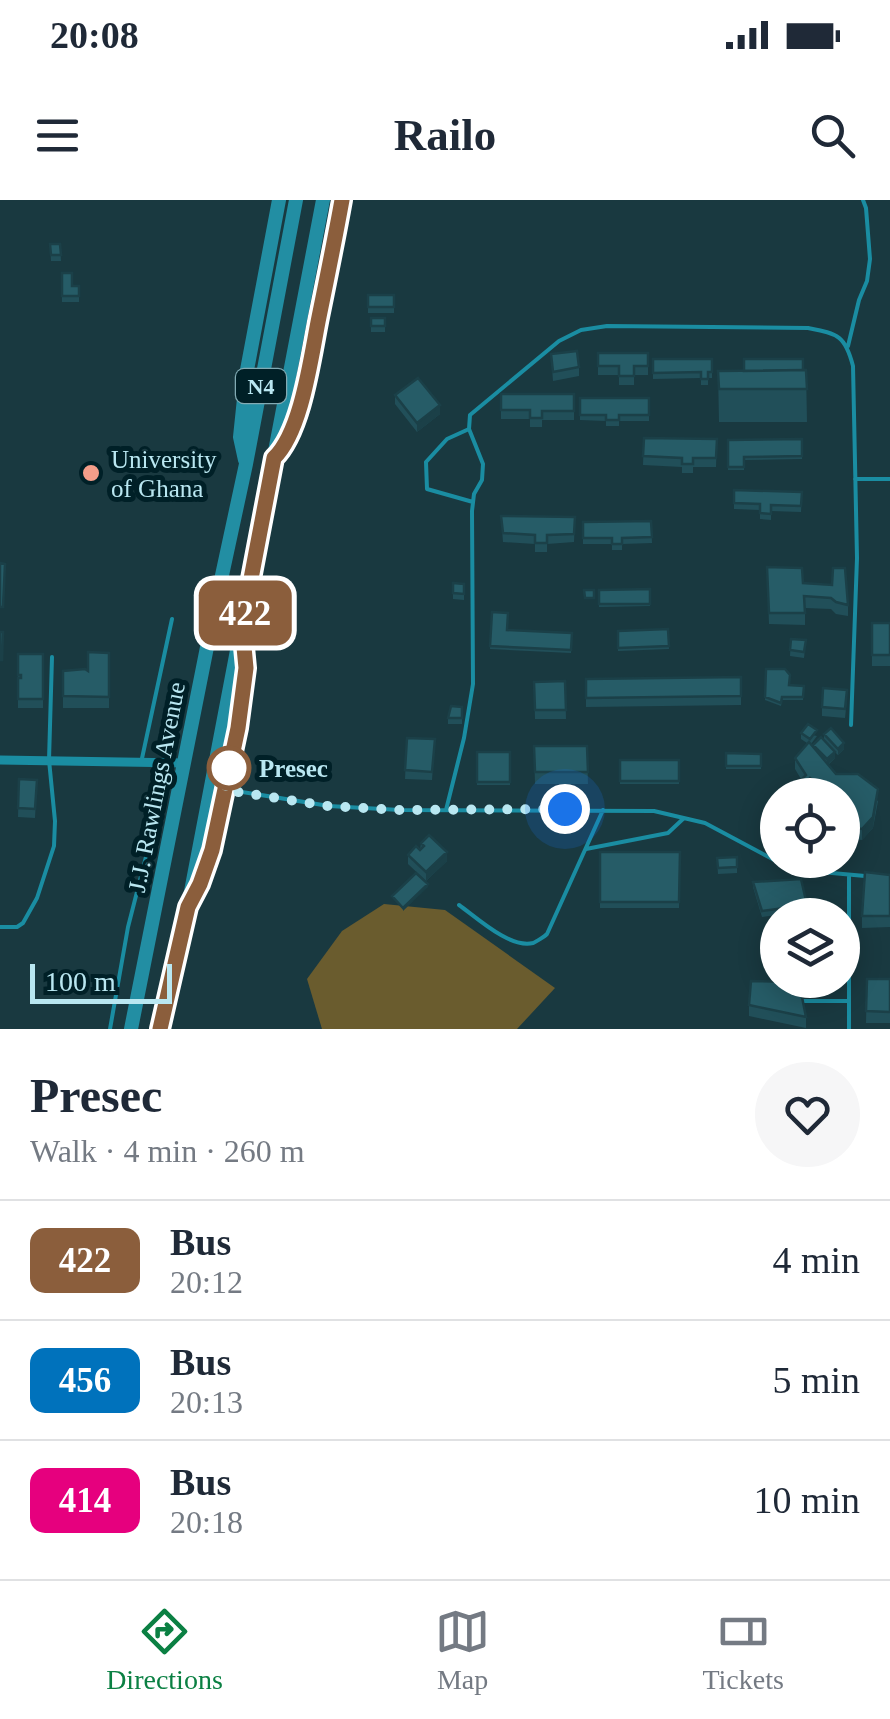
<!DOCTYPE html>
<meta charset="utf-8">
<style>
:root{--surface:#fff;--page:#f6f6f7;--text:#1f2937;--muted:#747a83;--line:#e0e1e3;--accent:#0b8043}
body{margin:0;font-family:"Times New Roman",serif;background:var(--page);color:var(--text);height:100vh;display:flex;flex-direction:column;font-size:38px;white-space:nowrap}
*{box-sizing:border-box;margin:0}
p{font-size:32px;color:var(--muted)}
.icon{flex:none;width:55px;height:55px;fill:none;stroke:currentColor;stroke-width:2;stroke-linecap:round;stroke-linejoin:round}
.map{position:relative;height:829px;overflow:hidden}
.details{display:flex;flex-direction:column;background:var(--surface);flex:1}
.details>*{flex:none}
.badge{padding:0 20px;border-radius:15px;font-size:35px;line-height:65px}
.fabs{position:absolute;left:760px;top:578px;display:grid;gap:20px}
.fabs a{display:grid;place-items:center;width:100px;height:100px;border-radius:50%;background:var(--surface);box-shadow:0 5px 25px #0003;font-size:50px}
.scale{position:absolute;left:30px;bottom:25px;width:142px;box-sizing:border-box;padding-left:10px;border:5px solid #b9e7f1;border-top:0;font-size:28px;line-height:35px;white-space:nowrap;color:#b9e7f1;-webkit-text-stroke:8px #002027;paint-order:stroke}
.you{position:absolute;width:50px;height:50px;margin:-25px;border:8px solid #fff;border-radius:50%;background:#1a73e8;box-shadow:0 0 0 15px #1a73e833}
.map>.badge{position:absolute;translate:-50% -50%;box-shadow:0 0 0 5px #fff}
.round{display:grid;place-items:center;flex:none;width:105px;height:105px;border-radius:52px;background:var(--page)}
.headline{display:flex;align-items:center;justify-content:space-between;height:170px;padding:0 30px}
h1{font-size:48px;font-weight:800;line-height:75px}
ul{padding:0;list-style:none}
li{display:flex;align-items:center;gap:30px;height:120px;padding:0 30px;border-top:2px solid var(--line)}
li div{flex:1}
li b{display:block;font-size:38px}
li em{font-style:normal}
li .badge{min-width:110px;font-weight:700;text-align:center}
.status{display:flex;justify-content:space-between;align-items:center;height:70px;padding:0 50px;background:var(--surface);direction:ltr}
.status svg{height:28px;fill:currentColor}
header{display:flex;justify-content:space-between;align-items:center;height:130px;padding:0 30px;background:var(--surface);font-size:45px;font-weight:800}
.tab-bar{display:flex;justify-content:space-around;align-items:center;height:140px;border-top:2px solid var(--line);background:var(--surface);font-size:28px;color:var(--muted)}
.tab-bar a{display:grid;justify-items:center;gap:5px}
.tab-bar .current{color:var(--accent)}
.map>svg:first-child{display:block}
</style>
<div class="status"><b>20:08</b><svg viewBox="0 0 49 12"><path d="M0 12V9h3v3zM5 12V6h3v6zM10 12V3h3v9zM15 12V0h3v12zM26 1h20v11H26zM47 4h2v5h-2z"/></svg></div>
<header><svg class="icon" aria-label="menu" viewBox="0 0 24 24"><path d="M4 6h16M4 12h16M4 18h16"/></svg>Railo<svg class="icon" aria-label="search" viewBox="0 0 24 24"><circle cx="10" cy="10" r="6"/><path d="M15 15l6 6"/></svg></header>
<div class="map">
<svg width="890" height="829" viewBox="0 0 890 829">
<rect width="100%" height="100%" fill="#193940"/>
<path fill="#6a5c2e" d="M384 704 445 710 555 788 517 829H322L307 779 342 731Z"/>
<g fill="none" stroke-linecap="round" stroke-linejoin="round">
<path stroke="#1a8da2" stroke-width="4" d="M848 146 859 100 867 81 870 59 866 8 863 0
M469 229 447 239 426 262 427 289 473 302
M855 279H890
M141 563 172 419
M230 590 329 606 400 610 654 611 705 623 780 663 799 670 865 676
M446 610 464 538 473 484 472 311 474 294 482 280 483 264 469 229 470 215 559 141 581 130 607 126 808 128C838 134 845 135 853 166L857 358 851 525
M586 649 668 633 684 618
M459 705C476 717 510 749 533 743 536 742 545 736 547 734L603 610
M0 727H17L23 723 37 698 54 646 55 621 49 560 52 457
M801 801H849
M110 829 128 727 159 606 163 564
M849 829V676"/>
<path stroke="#1a8da2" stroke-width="9" d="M0 560 184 563"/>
<path stroke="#228ea3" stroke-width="14" d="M278 254 289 234 305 184 342 0
M245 260 240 237 247 170 279 0
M198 688C214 653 220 614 228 576 236 534 247 489 245 446
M131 829 213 417 246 264 296 0
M160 829 188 707 323 0"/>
</g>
<path fill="#214f59" d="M50 44H60L61 61H51Z
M62 73 72 86H79V102H62Z
M368 95H394V113H368Z
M371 118H385V132H371Z
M598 153H648V175H634V185H619V175H598Z
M551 154 579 167V176L553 181Z
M653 159H712V178H708V185H701V178L653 179Z
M806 170 807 222H719L718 171Z
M501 194H574V220H542V227H530V219H501Z
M395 195 440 214 417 232 395 204Z
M580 198H649V221H619V226H606V221L580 220Z
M644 238 717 239 716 267H693V273H682V267L643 265Z
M802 239V259L744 260V270H728V240Z
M734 290 802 292 801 312 771 311V320L760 319V310L734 309Z
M501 316 575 317 574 342 547 344V352H535V344L503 342Z
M651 321 652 343 622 344V350H612V344H583V322Z
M767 367 848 405V416L836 414 831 409 805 408V425L769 424Z
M453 383 464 384V400L453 399Z
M650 389V406L599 407V390Z
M492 412 508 430 572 433 571 453 490 449Z
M872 423H890V466H872Z
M668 429 669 449 618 451V431Z
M791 439 806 440 804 458 790 456Z
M109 453V508H63V471H88Z
M18 454H43V508H18Z
M766 469 789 485 804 486 803 500H782L781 506 765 500Z
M741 477V505L586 507V479Z
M565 481 566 519H535L534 482Z
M847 499 845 518 822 516V507Z
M462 507V524H448V518Z
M801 533 817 536 811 544 813 547V545L824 540V534L844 549 838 555 835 552V558L828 565 836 574 878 601 873 628 862 640 842 638V595H817L810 589 804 595 801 592V579L795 569V558L807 543 801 539Z
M407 538 435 539 432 580 405 579Z
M534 546H587L588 584H535Z
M477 552H510V585H477Z
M726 553 761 554V569H726Z
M620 560H679V584H620Z
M19 579 37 580 35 618 18 617Z
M421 643 447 661 426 681 408 664V655L420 650Z
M600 652H680L679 708H600Z
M737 657V673L718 674 717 658Z
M890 675V727L862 728V716Z
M753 682 807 705V711L762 717 753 687Z
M867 779H890V823H866Z
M749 805 806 817V828L749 816Z"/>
<path fill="#1b4048" d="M440 205V214L417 232V223Z
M844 543V549L838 555V549Z
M835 552V558L827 565V559Z
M810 578V589L805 595V584Z
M878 589 873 628 862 640V629Z
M447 652V661L426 681V672Z
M428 684V687L403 711V708Z"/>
<path fill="#265c67" stroke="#1b4048" stroke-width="2.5" d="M50 44H60L61 55H51Z
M62 73H72V86H79V96H62Z
M368 95H394V107H368Z
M371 118H385V126H371Z
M577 151 579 167 553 172 551 154Z
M598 153H648V166H634V176H619V166H598Z
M653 159H712V172H708V179H701V172L653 173Z
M744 159H803V170L744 171Z
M806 170 807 189H719L718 171Z
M418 178 440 205 417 223 395 195Z
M501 194H574V211H542V218H530V210H501Z
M580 198H649V215H619V220H606V215H580Z
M644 238 717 239 716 258H693V264H682V258L643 256Z
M802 239V256L744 257V267H728V240Z
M734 290 802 292 801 306 771 305V314L760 313V304L734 303Z
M501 316 575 317 574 334 547 335V343H535V335L503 333Z
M651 321 652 337 622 338V344H612V338H583V322Z
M0 363 5 364 3 407H0Z
M767 367 802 368 803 383 832 385 833 368H845L848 405 836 402 831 398 804 396 805 413H769Z
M453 383 464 384V394L453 393Z
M650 389V404H599V390Z
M584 390H594V398H585Z
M492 412 508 413 507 430 572 433 571 450 490 446Z
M872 423H890V455H872Z
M668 429 669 446 618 448V431Z
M0 432H3L2 460H0Z
M791 439 806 440 804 452 790 450Z
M88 452 109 453V497L63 496V471L85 469 88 471Z
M18 454H43V499H18V478H21V475H18Z
M766 469H785L790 475 789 485 804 486 803 497H782L781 503 765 497Z
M741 477V496L586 498V479Z
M565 481 566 510H535L534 482Z
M823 488 847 490 845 509 822 507Z
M451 506 462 507V518H448Z
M808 524 817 530 810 539 801 533Z
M831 528 844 543 838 549 824 534Z
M821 537 835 552 827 559 813 545Z
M407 538 435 539 432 572 405 570Z
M809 542 836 574H858L878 589 873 617 862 629 842 626V595H823L822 588 810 578 805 584 801 580 806 575 795 558Z
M534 546H587L588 572H535Z
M477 552H510V582H477Z
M726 553 761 554V566H726Z
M620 560H679V581H620Z
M19 579 37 580 35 609 18 608Z
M429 635 447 652 426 672 408 655 416 646 420 650 424 646 421 643Z
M600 652H680L679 702H600Z
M737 657V667L718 668 717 658Z
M865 672 890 675V716H862Z
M416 673 428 684 403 708 392 696Z
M801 679 807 705 762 711 753 682Z
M867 779H890V812L866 811Z
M751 781 799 782 806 817 749 805Z"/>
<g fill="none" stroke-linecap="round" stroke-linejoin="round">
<g stroke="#fff" stroke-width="22">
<path id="line" d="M160 829 188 707 200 684 212 650 238 528 246 468 242 426 274 258C302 231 311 156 319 117 327 78 335 39 342 0"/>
</g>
<use href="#line" stroke="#8b5e3c" stroke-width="15"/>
<path stroke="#b9e7f1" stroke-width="10" stroke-dasharray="0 18" d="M229 568 225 590 328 606 400 610 565 609"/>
</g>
<circle fill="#f49e8a" stroke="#002027" stroke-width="4" cx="91" cy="273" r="10"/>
<circle fill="#fff" stroke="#8b5e3c" stroke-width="5" cx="229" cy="568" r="20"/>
<g text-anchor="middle" stroke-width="10" stroke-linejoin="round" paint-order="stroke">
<rect fill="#002027" stroke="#82abb4" stroke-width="2.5" x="236" y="169" width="50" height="34" rx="8"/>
<g font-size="22" font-weight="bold" fill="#b9e7f1">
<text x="261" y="194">N4</text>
</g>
<g font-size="25" fill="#b9e7f1" stroke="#002027" text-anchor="start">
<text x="111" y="268">University<tspan x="111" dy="29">of Ghana</tspan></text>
</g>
<g font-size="25" font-weight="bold" fill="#b9e7f1" stroke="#002027" text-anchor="start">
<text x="259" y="577">Presec</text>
</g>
<g font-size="25" fill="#b9e7f1" stroke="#002027">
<text transform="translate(156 587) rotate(-79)" y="9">J.J. Rawlings Avenue</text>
</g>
</g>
</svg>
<div class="fabs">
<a><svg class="icon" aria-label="locate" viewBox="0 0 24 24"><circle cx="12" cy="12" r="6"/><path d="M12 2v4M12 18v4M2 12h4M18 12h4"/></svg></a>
<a><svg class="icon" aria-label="layers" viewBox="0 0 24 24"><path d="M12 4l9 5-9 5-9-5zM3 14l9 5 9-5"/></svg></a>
</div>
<div class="scale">100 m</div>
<div class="you" style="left:565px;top:609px"></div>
<b class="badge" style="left:245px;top:413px;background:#8b5e3c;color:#fff">422</b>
</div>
<section class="details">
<div class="headline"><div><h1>Presec</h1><p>Walk · 4 min · 260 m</p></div><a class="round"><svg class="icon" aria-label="heart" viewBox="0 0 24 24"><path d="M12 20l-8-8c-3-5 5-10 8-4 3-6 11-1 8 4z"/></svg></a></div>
<ul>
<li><span class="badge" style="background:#8b5e3c;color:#fff">422</span><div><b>Bus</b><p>20:12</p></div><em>4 min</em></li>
<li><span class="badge" style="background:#0072bc;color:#fff">456</span><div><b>Bus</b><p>20:13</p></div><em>5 min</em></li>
<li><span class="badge" style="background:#e6007e;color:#fff">414</span><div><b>Bus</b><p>20:18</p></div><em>10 min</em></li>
</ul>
</section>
<nav class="tab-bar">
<a class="current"><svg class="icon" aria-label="directions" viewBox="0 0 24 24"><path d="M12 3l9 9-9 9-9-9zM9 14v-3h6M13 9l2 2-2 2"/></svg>Directions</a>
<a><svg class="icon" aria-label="map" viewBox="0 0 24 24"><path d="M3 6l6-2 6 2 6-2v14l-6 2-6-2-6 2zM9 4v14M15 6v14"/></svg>Map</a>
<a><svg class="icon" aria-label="tickets" viewBox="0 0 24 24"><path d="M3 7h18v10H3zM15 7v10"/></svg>Tickets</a>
</nav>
